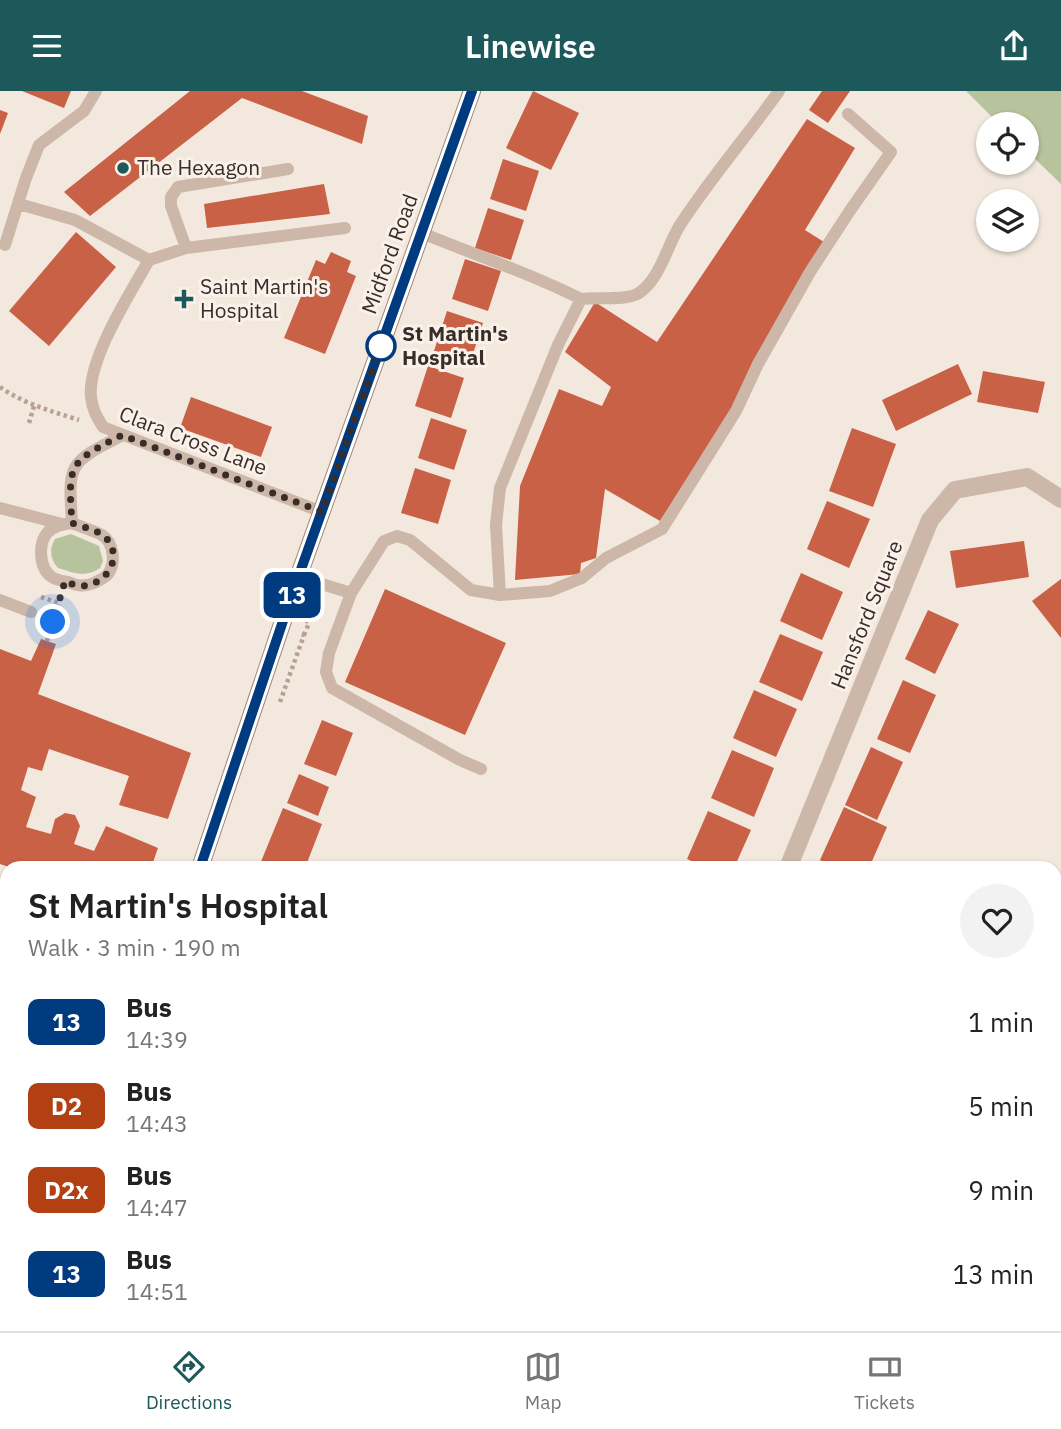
<!DOCTYPE html>
<meta charset="utf-8">
<style>
:root{--surface:#fff;--page:#f2f2f2;--text:#222;--muted:#767676;--line:#e0e0e0;--accent:#1d595b}
body{margin:0;font-family:"IBM Plex Sans",sans-serif;background:var(--page);color:var(--text);height:100vh;display:flex;flex-direction:column;font-size:26px;white-space:nowrap}
*{box-sizing:border-box;margin:0}
p{font-size:23px;color:var(--muted)}
.icon{flex:none;width:38px;height:38px;fill:none;stroke:currentColor;stroke-width:2;stroke-linecap:round;stroke-linejoin:round}
.map{position:relative;flex:1;overflow:hidden}
.panel{position:absolute;left:0px;top:770px;width:1062px;height:471px;display:flex;flex-direction:column;background:var(--surface);border-radius:21px 21px 0 0;box-shadow:0 2px 5px #0004}
.panel>*{flex:none}
.badge{padding:0 14px;border-radius:10px;font-size:24px;line-height:46px}
.fabs{position:absolute;left:976px;top:21px;display:grid;gap:14px}
.fabs a{display:grid;place-items:center;width:63px;height:63px;border-radius:50%;background:var(--surface);box-shadow:0 2px 5px #0004;font-size:35px}
.you{position:absolute;width:35px;height:35px;margin:-18px;border:5px solid #fff;border-radius:50%;background:#1a73e8;box-shadow:0 0 0 10px #1a73e833}
.map>.badge{position:absolute;translate:-50% -50%;box-shadow:0 0 0 4px #fff}
.round{display:grid;place-items:center;flex:none;width:74px;height:74px;border-radius:37px;background:var(--page)}
.headline{display:flex;align-items:center;justify-content:space-between;height:119px;padding:0 28px}
h1{font-size:33px;font-weight:600;line-height:52px}
ul{padding:0;list-style:none}
li{display:flex;align-items:center;gap:21px;height:84px;padding:0 28px}
li div{flex:1}
li b{display:block;font-size:26px}
li em{font-style:normal}
li .badge{min-width:77px;font-weight:700;text-align:center}
header{display:flex;justify-content:space-between;align-items:center;height:91px;padding:0 28px;background:var(--accent);color:#fff;font-size:32px;font-weight:600}
.menu{display:flex;justify-content:space-around;align-items:center;height:98px;border-top:2px solid var(--line);background:var(--surface);font-size:19px;color:var(--muted)}
.menu a{display:grid;justify-items:center;gap:4px}
.menu .selected{color:var(--accent)}
.map>svg:first-child{display:block}
</style>
<header><svg class="icon" aria-label="menu" viewBox="0 0 24 24"><path d="M4 6h16M4 12h16M4 18h16"/></svg>Linewise<svg class="icon" aria-label="share" viewBox="0 0 24 24"><path d="M12 15V3M7 8l5-5 5 5M5 13v7h14v-7"/></svg></header>
<div class="map">
<svg width="1061" height="1240" viewBox="0 0 1061 1240">
<rect width="100%" height="100%" fill="#f3e8dd"/>
<path fill="#b7c39c" d="M966 0H1061V93L1027 60V33H999Z
M71 443 99 455 103 470 100 477C85 487 74 482 58 477 50 468 49 458 55 448Z"/>
<path fill="#c86146" d="M22 0H71L64 17Z
M190 0H302L368 25 362 53 242 7 90 125 64 101Z
M533 0 579 22 551 79 506 57Z
M822 0H850L828 32 809 19Z
M0 19 8 22 0 43Z
M807 28 855 57 805 139 824 151 730 321 660 430 605 398 596 467 581 472 580 483 515 489 520 395 559 298 602 315 611 296 565 261 595 211 657 251Z
M503 68 539 80 526 120 490 108Z
M324 93 330 123 207 137 204 113Z
M488 117 524 129 511 169 475 157Z
M76 141 116 176 49 255 9 220Z
M331 161 351 170 347 181 356 185 325 263 284 247 316 169 325 173Z
M465 168 501 180 488 220 452 208Z
M447 220 483 232 470 272 434 260Z
M958 273 972 303 896 340 882 309Z
M428 275 464 287 451 327 415 315Z
M983 280 1045 291 1038 322 977 311Z
M191 306 272 336 261 366 180 337Z
M431 327 467 339 454 379 418 367Z
M852 337 896 353 873 416 829 400Z
M415 377 451 389 438 433 401 422Z
M827 410 870 428 849 477 807 458Z
M1024 450 1029 486 956 497 950 460Z
M801 482 843 501 822 549 780 530Z
M1061 488V547L1032 510Z
M385 498 506 552 465 644 345 591Z
M928 519 959 533 935 583 905 568Z
M780 543 823 561 802 610 759 591Z
M41 548 56 553 38 603 191 662 168 728 119 714 129 685 49 658 42 680 28 676 21 699 36 706 26 736 51 743 55 728 65 722 75 724 80 735 74 753 94 760 106 735 158 757 151 777H12L0 773V558L31 570Z
M903 589 936 604 910 662 877 648Z
M754 599 797 618 776 666 733 647Z
M322 629 353 642 336 685 304 673Z
M871 656 903 671 877 729 845 714Z
M732 659 774 677 754 726 711 707Z
M299 683 329 696 318 725 287 712Z
M844 716 887 736 869 777H837L820 769Z
M283 717 322 733 305 777H270L260 773Z
M708 720 751 739 734 777H707L687 768Z
M7 835V854L0 848V844Z
M0 1013 7 1018V1057L0 1052Z
M1061 1119V1140L1055 1134V1125Z
M1055 1149 1061 1156V1196L1055 1201Z
M0 1162 7 1181V1206L0 1209Z
M278 1234H349L358 1240H286Z
M694 1234H753L755 1240H697Z"/>
<g fill="none" stroke-linecap="round" stroke-linejoin="round">
<path stroke="#b7a193" stroke-width="4.5" stroke-dasharray="3.5 3.5" stroke-linecap="butt" d="M0 296C24 313 51 320 79 329
M29 332 34 315
M41 506 59 512
M304 544 309 532 304 527
M47 550 61 505
M280 611 304 544 299 543"/>
<path stroke="#ccb7a8" stroke-width="12" d="M19 113 75 129 149 169C131 201 87 269 91 306 92 318 97 326 103 336L322 421
M422 142C475 164 530 182 581 208
M5 154 26 87 39 54 84 20 96 0
M186 157 171 115V106L178 96 288 78
M149 169 186 157 345 137
M0 417 62 433
M72 432C81 436 93 439 102 444 114 452 116 472 108 483 105 487 98 490 94 492 84 496 77 495 68 491 63 490 56 489 52 486 39 478 38 453 47 442 53 435 63 433 72 432Z
M72 432C68 372 68 372 123 344
M299 486 351 502 384 450 397 445 410 449 471 499 500 504 496 434 500 397 558 254 581 208C597 206 627 210 639 202 660 188 667 155 680 134 710 88 747 45 779 0
M351 502 329 562 326 581 332 597 460 669 481 678
M500 504 550 500 582 487 606 467 662 438 736 320 758 273 810 181 849 121 891 61 848 23
M0 509 31 521"/>
<path stroke="#ccb7a8" stroke-width="18" d="M788 777 930 429 955 399 1027 386 1061 408
M872 1234 880 1240
M839 1240 845 1234"/>
<path stroke="#9f867a" stroke-width="18" d="M200 777 289 512 472 0
M38 1240 40 1234"/>
<path stroke="#7b6459" stroke-width="18" d="M0 1111 7 1115
M171 1234 180 1240"/>
</g>
<g fill="none" stroke-linecap="round" stroke-linejoin="round">
<g stroke="#fff" stroke-width="16">
<path id="line" d="M200 777 289 512 472 0"/>
</g>
<use href="#line" stroke="#003b80" stroke-width="10"/>
<path stroke="#382d29" stroke-width="7" stroke-dasharray="0 12.6" d="M53 531 65 490C70 492 75 495 81 495 104 495 124 469 107 448 100 439 82 436 72 432 68 372 68 372 122 344L322 421 385 243 381 255"/>
</g>
<g fill="#1d595b" stroke="#faf2ea" stroke-width="2.5">
<circle cx="123" cy="77" r="7"/>
<path d="M180.5 197.5h7v7h7v7h-7v7h-7v-7h-7v-7h7z"/>
</g>
<circle fill="#fff" stroke="#003b80" stroke-width="3.5" cx="381" cy="255" r="14"/>
<g text-anchor="middle" stroke-width="6" stroke-linejoin="round" paint-order="stroke">
<g font-size="21" fill="#382d29" stroke="#faf2ea" text-anchor="start">
<text x="137" y="84">The Hexagon</text>
<text x="200" y="203">Saint Martin's<tspan x="200" dy="24">Hospital</tspan></text>
</g>
<g font-size="21" fill="#382d29" stroke="#faf2ea">
<text transform="translate(390 163) rotate(-70)" y="7">Midford Road</text>
<text transform="translate(193 350) rotate(21)" y="7">Clara Cross Lane</text>
<text transform="translate(867 524) rotate(-68)" y="7">Hansford Square</text>
</g>
<g font-size="21" font-weight="bold" fill="#382d29" stroke="#faf2ea" text-anchor="start">
<text x="402" y="250">St Martin's<tspan x="402" dy="24">Hospital</tspan></text>
</g>
</g>
</svg>
<div class="fabs">
<a><svg class="icon" aria-label="locate" viewBox="0 0 24 24"><circle cx="12" cy="12" r="6"/><path d="M12 2v4M12 18v4M2 12h4M18 12h4"/></svg></a>
<a><svg class="icon" aria-label="layers" viewBox="0 0 24 24"><path d="M12 4l9 5-9 5-9-5zM3 14l9 5 9-5"/></svg></a>
</div>
<div class="you" style="left:53px;top:531px"></div>
<b class="badge" style="left:292px;top:504px;background:#003b80;color:#fff">13</b>
<section class="panel">
<div class="headline"><div><h1>St Martin's Hospital</h1><p>Walk · 3 min · 190 m</p></div><a class="round"><svg class="icon" aria-label="heart" viewBox="0 0 24 24"><path d="M12 20l-8-8c-3-5 5-10 8-4 3-6 11-1 8 4z"/></svg></a></div>
<ul>
<li><span class="badge" style="background:#003b80;color:#fff">13</span><div><b>Bus</b><p>14:39</p></div><em>1 min</em></li>
<li><span class="badge" style="background:#b34013;color:#fff">D2</span><div><b>Bus</b><p>14:43</p></div><em>5 min</em></li>
<li><span class="badge" style="background:#b34013;color:#fff">D2x</span><div><b>Bus</b><p>14:47</p></div><em>9 min</em></li>
<li><span class="badge" style="background:#003b80;color:#fff">13</span><div><b>Bus</b><p>14:51</p></div><em>13 min</em></li>
</ul>
</section>
</div>
<nav class="menu">
<a class="selected"><svg class="icon" aria-label="directions" viewBox="0 0 24 24"><path d="M12 3l9 9-9 9-9-9zM9 14v-3h6M13 9l2 2-2 2"/></svg>Directions</a>
<a><svg class="icon" aria-label="map" viewBox="0 0 24 24"><path d="M3 6l6-2 6 2 6-2v14l-6 2-6-2-6 2zM9 4v14M15 6v14"/></svg>Map</a>
<a><svg class="icon" aria-label="tickets" viewBox="0 0 24 24"><path d="M3 7h18v10H3zM15 7v10"/></svg>Tickets</a>
</nav>
